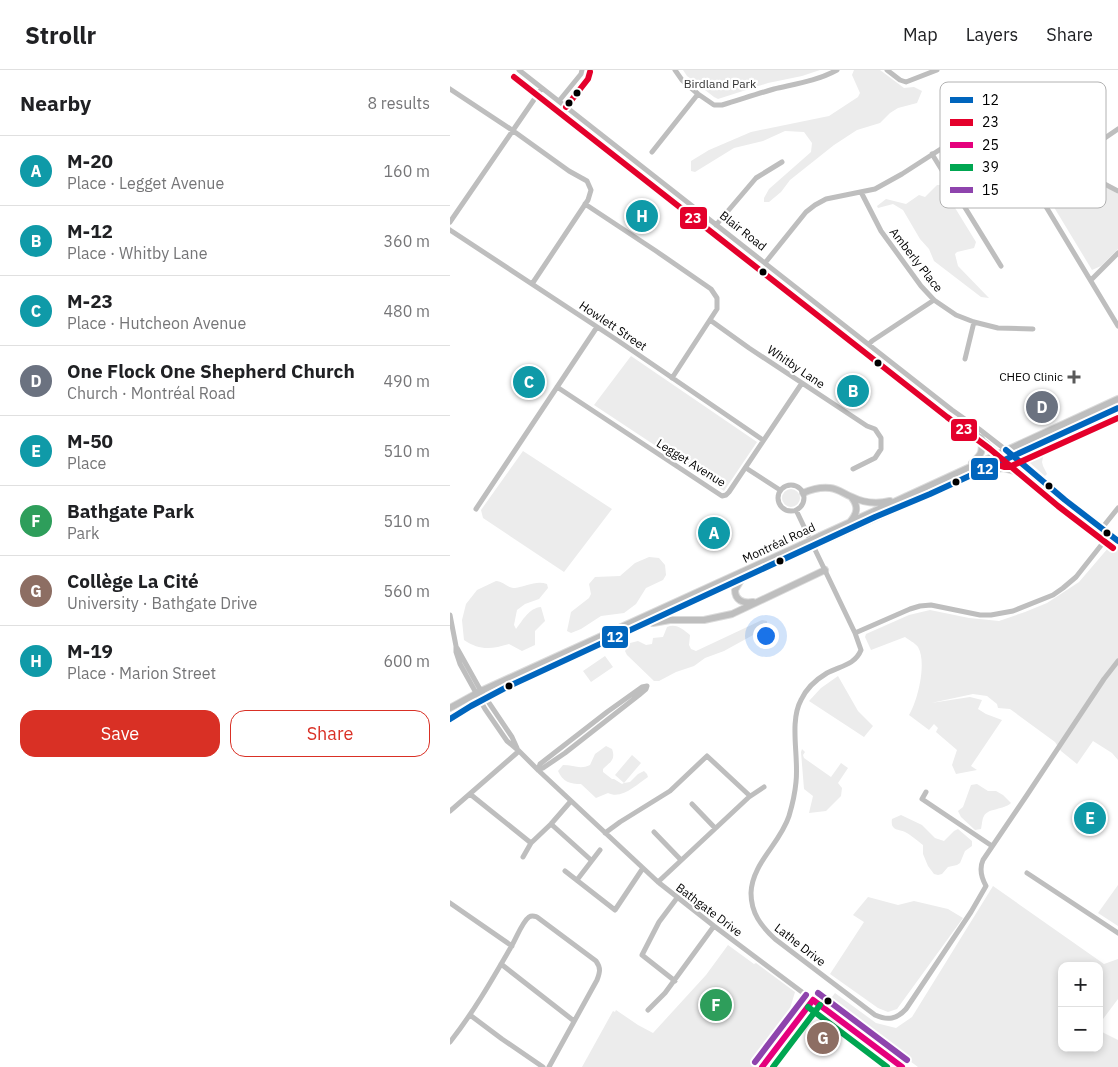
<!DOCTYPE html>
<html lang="en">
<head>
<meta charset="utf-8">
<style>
  :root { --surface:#fff; --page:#f2f2f2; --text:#202124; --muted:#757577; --line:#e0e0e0; --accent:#d93025 }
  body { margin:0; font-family:"IBM Plex Sans",sans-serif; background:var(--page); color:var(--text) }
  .controls { position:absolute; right:15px; bottom:15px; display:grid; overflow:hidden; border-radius:10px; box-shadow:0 2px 8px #0003 }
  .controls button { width:45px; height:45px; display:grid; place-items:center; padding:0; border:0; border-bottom:1px solid var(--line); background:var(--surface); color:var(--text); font:25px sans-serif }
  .you { position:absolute; left:315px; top:565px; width:18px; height:18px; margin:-12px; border:4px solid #fff; border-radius:50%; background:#1a73e8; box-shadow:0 0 0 8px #1a73e833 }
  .badge { display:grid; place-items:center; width:32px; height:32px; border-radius:50%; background:var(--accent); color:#fff; font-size:16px; font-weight:700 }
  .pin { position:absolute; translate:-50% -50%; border:2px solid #fff; box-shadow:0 1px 5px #0006 }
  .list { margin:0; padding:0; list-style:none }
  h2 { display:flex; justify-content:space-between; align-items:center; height:65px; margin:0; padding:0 20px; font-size:21px }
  h2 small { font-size:16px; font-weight:400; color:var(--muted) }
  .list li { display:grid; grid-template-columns:32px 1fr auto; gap:15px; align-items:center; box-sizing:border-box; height:70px; padding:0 20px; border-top:1px solid var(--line) }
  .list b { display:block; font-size:19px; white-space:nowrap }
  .list p { margin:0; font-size:16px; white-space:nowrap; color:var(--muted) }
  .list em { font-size:16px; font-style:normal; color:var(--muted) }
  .actions { display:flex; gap:10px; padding:15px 20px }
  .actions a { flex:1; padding:11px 0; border:1px solid var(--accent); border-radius:15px; text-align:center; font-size:18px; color:var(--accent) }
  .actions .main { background:var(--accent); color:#fff }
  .map { position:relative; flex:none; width:668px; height:997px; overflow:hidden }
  header { display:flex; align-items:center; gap:30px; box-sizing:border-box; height:70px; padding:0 25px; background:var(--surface); border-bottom:1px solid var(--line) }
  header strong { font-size:24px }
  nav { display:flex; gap:28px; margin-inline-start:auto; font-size:18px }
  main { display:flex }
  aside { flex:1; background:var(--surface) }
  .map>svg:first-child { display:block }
</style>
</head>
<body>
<header>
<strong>Strollr</strong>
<nav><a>Map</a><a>Layers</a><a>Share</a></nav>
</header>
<main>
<aside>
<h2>Nearby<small>8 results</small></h2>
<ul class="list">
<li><span class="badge" style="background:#0f9aa8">A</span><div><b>M-20</b><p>Place · Legget Avenue</p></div><em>160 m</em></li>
<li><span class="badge" style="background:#0f9aa8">B</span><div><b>M-12</b><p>Place · Whitby Lane</p></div><em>360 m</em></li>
<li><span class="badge" style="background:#0f9aa8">C</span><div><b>M-23</b><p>Place · Hutcheon Avenue</p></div><em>480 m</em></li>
<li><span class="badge" style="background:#6b7280">D</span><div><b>One Flock One Shepherd Church</b><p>Church · Montréal Road</p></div><em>490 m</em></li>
<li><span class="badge" style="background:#0f9aa8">E</span><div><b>M-50</b><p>Place</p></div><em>510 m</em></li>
<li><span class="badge" style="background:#2e9e5b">F</span><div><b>Bathgate Park</b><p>Park</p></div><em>510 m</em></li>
<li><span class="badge" style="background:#8d6e63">G</span><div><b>Collège La Cité</b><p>University · Bathgate Drive</p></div><em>560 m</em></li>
<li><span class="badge" style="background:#0f9aa8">H</span><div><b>M-19</b><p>Place · Marion Street</p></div><em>600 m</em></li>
</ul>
<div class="actions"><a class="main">Save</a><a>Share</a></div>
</aside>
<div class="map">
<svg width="668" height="997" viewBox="0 0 668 997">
  <rect width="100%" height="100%" fill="#fff"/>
  <!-- green -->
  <path fill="#ececec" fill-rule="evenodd" d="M233,0H370L352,6L318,13L268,29L264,27L237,6Z
    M404,0H430L454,18L464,17L472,21L467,33L448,38L440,43L430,53L407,60L384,75L340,110L331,122L319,132H314V128L319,119L361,82L362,73L354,62L335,61L313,71L284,78L245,102L241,101V91L259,80L301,62L379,46L408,27L410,23L402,5Z
    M581,85H589L600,88L607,91L632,110L653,115L668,124V179L651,196L642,200L573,86Z
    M487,115H491L526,172L524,178L507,182L505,184L508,196L539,228L531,227L484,191L479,179L470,169L453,140L443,134L428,138L427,136L436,129L456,134L469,125L475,127Z
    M181,286L307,372L274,421L144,335Z
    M607,371L609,373L610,378L608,376L592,383L593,387L592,392L593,396L597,404L595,406L580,393L578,387L581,383Z
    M73,381L162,439L114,502L33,448L31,440Z
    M332 428a9 9 0 1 1 18 0a9 9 0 1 1-18 0Z
    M659,477L668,479V690L662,683L643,671L627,694L611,681L605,672L560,639L548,638L547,634L537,626L523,624L481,633L520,627L532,630L528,639L536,644L552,650L521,696L527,700L506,704L502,695L507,680L486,662L488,658L484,654L479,660L459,645C468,630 477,592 468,577C465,573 459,570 455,567L421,580L415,567L416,564L459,545L480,540L519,548L549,551L575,542L597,533L629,512Z
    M199,487L209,488L215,495L216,505L213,510L196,518L186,534L174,543L151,546L131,559L121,563L117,561L121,542L139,528L141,524L139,514L145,507L170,506L185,493Z
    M46,511C53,511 57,518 65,518C75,517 86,510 97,514L98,518L89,529L75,534L67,540L64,555L66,559C73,550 79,538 91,537L95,551L85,561V575L72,581L59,574C42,579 30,581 14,570L12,550L16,534L27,520Z
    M312,550L317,551V556L314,559L274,581L255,588L244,596L226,602L209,611H204L177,585L175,581L180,573L188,571L196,575L202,574L203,568L213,567L217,557C226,553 233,559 240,565L239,575L241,579L246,581Z
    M155,586L163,597L141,612L133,601Z
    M388,606L408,641L423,656L414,667L359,631L371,618Z
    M156,676L162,679C166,690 160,692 153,699V702L162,709H164L172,714L174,713L165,705L182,685L191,693L174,713L180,712L188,704L194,701L197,704L198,707C187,714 172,730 158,723L146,728L131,714C120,714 113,712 108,701L113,695C124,695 130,700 140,695L145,684Z
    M352,679L355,682L353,685L354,688L381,707L391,693L398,698L388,713L392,718L391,726L376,741L359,743L363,726L354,719L351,682Z
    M527,714L538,721H546L553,725L561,733C554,740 538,738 534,746C532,749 532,755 531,759L525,760L511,747L508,741L513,737L521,715Z
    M451,745L472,755L485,768L494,771L504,761L508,759L522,771V776L515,781L510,793L507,795L498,797L492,804L488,805L484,804L478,796L473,784V775C468,771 461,765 455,762C448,759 440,761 442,749Z
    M668,815V856L648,843Z
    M543,816L654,894L668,889V929L653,949L652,962L668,970V997H468L379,931L385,923L426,953L446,958L462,947ZM612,896H649V978H612Z
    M418,827L448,835L464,831L498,839L513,848L447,939L438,942L428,938L380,904L414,852L403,845Z
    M278,875L304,894L306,893L345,922L339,942L356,934L306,997H132L163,941L165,942L166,940L188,955L203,963L256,905Z"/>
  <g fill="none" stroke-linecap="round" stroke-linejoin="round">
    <!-- major casing -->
    <g stroke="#dbdbdb" stroke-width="8">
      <path id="major" d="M560,384L615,430L668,471
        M554,388L580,409L601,422
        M522,393C532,384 533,382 531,368
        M538,400L553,398L568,402
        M353,423C362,419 370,417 380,418C389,419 394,424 402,427C414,433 427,434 440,431
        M400,452C407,444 409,437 402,428
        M370,466L668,329
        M372,472L668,338
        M291,510L285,520C285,530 293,534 303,532
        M203,553L220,550H254L282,544L375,500
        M0,638L31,621L351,475
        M0,649L21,636L59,616L353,480"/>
    </g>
    <!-- minor -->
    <path stroke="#bebebe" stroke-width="5" d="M69,0L502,340L529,359L556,380
      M225,0L232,10L248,24L264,35H272C289,30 306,24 324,19C345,14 367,11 387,0
      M437,0L450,10L456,12L487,0
      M0,19L62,60L119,101L137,111L141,120L138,130L82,214
      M109,31L131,4L132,0
      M564,79L592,130L668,256
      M202,82L248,24
      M482,84L551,196
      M617,87L624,96L632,102L668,121
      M411,122L431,161L471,216L484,230L506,245L524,252L548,258L583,259
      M135,134L206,181L261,219L267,228V239L222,308
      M0,152L92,18
      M266,155L306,108L332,92
      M0,160L167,270L313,370
      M315,193L356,142L365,135L376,129L425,119L452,104L497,75L508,72H521L564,79L593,78L617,87L625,85L649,72L668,59
      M641,210L668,183
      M260,250L299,278L417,356L425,359L431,368V379L425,388L403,399
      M419,274L422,271L484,230
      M515,289L524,252
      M107,317L272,426L276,425L279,422L352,313
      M511,350L548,383
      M296,398L330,420
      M328 428a13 13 0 1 1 26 0a13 13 0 1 1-26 0Z
      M26,439L147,257
      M346,440L405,563L411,580C405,595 390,596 377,603C367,609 356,619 351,630C339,652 349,687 346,712C345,723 342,736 339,746C330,774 302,793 301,823C301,843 311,856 325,869L425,945C438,951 447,949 456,939L521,842L536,816C531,807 529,799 533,790L577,725L654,609L668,591
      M652,458L668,438
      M0,545L6,576V582L10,594L35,639L57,671L69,681L88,700L208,812L264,856L452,997
      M405,563L460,539L470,536L481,535L530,545H541L563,541L603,525L613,518L626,507L660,464
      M7,578L31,621L62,667L67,678
      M88,700L90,694L99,687L157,642L192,617L197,616
      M88,700L93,698L115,683L189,625L196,619L197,616
      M476,722L472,729L542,776
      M20,724L81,773
      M242,734L265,758
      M0,741L69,681
      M101,754L141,790
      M204,762L231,790
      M155,763L170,752L220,721L257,686L300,726
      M73,787L81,773L101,754L121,731
      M115,801L165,840L193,798
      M577,803L668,863
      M127,810L150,780
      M208,812L299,727L314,717
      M0,833L62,876
      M51,894L124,951
      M225,911L192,885L209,852L227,828
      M198,940L215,923L264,856
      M20,945L52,969L93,997
      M0,972C23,943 42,910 61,877C66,869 72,852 79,847C82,845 84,846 87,847L146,891C151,898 150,902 147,910L99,997
      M312,997L363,930"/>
    <!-- major -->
    <use href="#major" stroke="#bebebe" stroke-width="6"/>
    <!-- major-bridge casing -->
    <g stroke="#dbdbdb" stroke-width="8" stroke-linecap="butt">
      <path id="major-bridge" d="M351,475L370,466
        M353,480L372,472"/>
    </g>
    <!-- major-bridge -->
    <use href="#major-bridge" stroke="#bebebe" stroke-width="6"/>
    <!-- bus-1 casing -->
    <g stroke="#fff" stroke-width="10">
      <path id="bus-1" d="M556,380L615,430L668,471
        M0,649L21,636L59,616L425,447L480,424L668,338"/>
    </g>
    <!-- bus-2 casing -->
    <g stroke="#fff" stroke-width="10">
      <path id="bus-2" d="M64,7L497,347L540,379L608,436L663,478
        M116,37L138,9L140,2
        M548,395L554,397H559L668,348"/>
    </g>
    <!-- bus-3 casing -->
    <g stroke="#fff" stroke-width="10">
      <path id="bus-3" d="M363,930L452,997
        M312,997L363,930"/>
    </g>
    <!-- bus-4 casing -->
    <g stroke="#fff" stroke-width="10">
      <path id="bus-4" d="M358,937L437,997
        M323,997L370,935"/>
    </g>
    <!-- bus-5 casing -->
    <g stroke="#fff" stroke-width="10">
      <path id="bus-5" d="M368,923L457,990
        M305,992L356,925"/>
    </g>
    <!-- bus-1 -->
    <use href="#bus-1" stroke="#0065bd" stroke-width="6"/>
    <!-- bus-2 -->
    <use href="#bus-2" stroke="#e4002b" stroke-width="6"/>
    <!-- bus-3 -->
    <use href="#bus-3" stroke="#e5007d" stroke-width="6"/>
    <!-- bus-4 -->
    <use href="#bus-4" stroke="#00a651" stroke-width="6"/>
    <!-- bus-5 -->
    <use href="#bus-5" stroke="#8e44ad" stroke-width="6"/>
  </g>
  <!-- markers -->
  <g fill="#000" stroke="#fff" stroke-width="2">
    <circle cx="127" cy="23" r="4.5"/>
    <circle cx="119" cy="33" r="4.5"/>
    <circle cx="313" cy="202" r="4.5"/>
    <circle cx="428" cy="293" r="4.5"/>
    <circle cx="506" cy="412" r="4.5"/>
    <circle cx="599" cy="416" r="4.5"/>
    <circle cx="657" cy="463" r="4.5"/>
    <circle cx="330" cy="491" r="4.5"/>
    <circle cx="59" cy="616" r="4.5"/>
    <circle cx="378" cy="931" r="4.5"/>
  </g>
  <path fill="#595959" stroke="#fff" stroke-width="2" d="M621.5 299.5h5v5h5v5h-5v5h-5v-5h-5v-5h5z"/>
  <g text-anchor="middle" stroke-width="4.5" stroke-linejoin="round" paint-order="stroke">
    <!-- park labels -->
    <g font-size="12" fill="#333" stroke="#fff">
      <text x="270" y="18">Birdland Park</text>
    </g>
    <!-- street labels -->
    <g font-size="12" fill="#000" stroke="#fff">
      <text transform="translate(293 161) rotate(38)" y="4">Blair Road</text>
      <text transform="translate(466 190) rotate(52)" y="4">Amberly Place</text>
      <text transform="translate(163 256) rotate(34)" y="4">Howlett Street</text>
      <text transform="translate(346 297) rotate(34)" y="4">Whitby Lane</text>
      <text transform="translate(241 393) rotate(32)" y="4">Legget Avenue</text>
      <text transform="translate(329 473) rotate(-25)" y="4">Montréal Road</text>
      <text transform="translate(259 840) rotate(37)" y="4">Bathgate Drive</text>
      <text transform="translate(350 875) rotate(38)" y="4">Lathe Drive</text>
    </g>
    <!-- poi labels -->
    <g font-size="12" fill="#000" stroke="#fff" text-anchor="end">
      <text x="613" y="311">CHEO Clinic</text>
    </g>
  </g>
  <!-- legend -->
  <rect x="490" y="12" width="166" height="126" rx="8" fill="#fff" stroke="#b2b2b2" stroke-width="1"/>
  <rect x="500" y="27" width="23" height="6" fill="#0065bd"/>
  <rect x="500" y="49" width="23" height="7" fill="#e4002b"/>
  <rect x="500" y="72" width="23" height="6" fill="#e5007d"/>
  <rect x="500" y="94" width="23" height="7" fill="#00a651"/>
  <rect x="500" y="117" width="23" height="6" fill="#8e44ad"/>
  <g font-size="14" fill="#000">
    <text x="532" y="35">12</text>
    <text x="532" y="57">23</text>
    <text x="532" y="80">25</text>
    <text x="532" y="102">39</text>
    <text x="532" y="125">15</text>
  </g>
  <g stroke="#fff" stroke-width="2">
    <rect x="229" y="136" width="29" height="24" rx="5" fill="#e4002b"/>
    <rect x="500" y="348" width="28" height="24" rx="5" fill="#e4002b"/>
    <rect x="520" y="387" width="29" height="24" rx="5" fill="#0065bd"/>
    <rect x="151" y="555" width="28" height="24" rx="5" fill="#0065bd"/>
  </g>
  <g font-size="14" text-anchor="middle" font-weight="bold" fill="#fff">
    <text x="243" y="153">23</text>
    <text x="514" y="364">23</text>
    <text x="535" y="404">12</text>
    <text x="165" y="572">12</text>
  </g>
</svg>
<div class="controls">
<button>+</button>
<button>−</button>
</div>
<div class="you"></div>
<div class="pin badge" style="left:264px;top:463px;background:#0f9aa8">A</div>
<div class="pin badge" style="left:403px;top:321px;background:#0f9aa8">B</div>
<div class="pin badge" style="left:79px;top:312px;background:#0f9aa8">C</div>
<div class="pin badge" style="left:592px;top:337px;background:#6b7280">D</div>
<div class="pin badge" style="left:640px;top:748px;background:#0f9aa8">E</div>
<div class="pin badge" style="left:266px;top:935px;background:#2e9e5b">F</div>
<div class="pin badge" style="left:373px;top:968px;background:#8d6e63">G</div>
<div class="pin badge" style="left:192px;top:146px;background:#0f9aa8">H</div>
</div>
</main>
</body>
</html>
